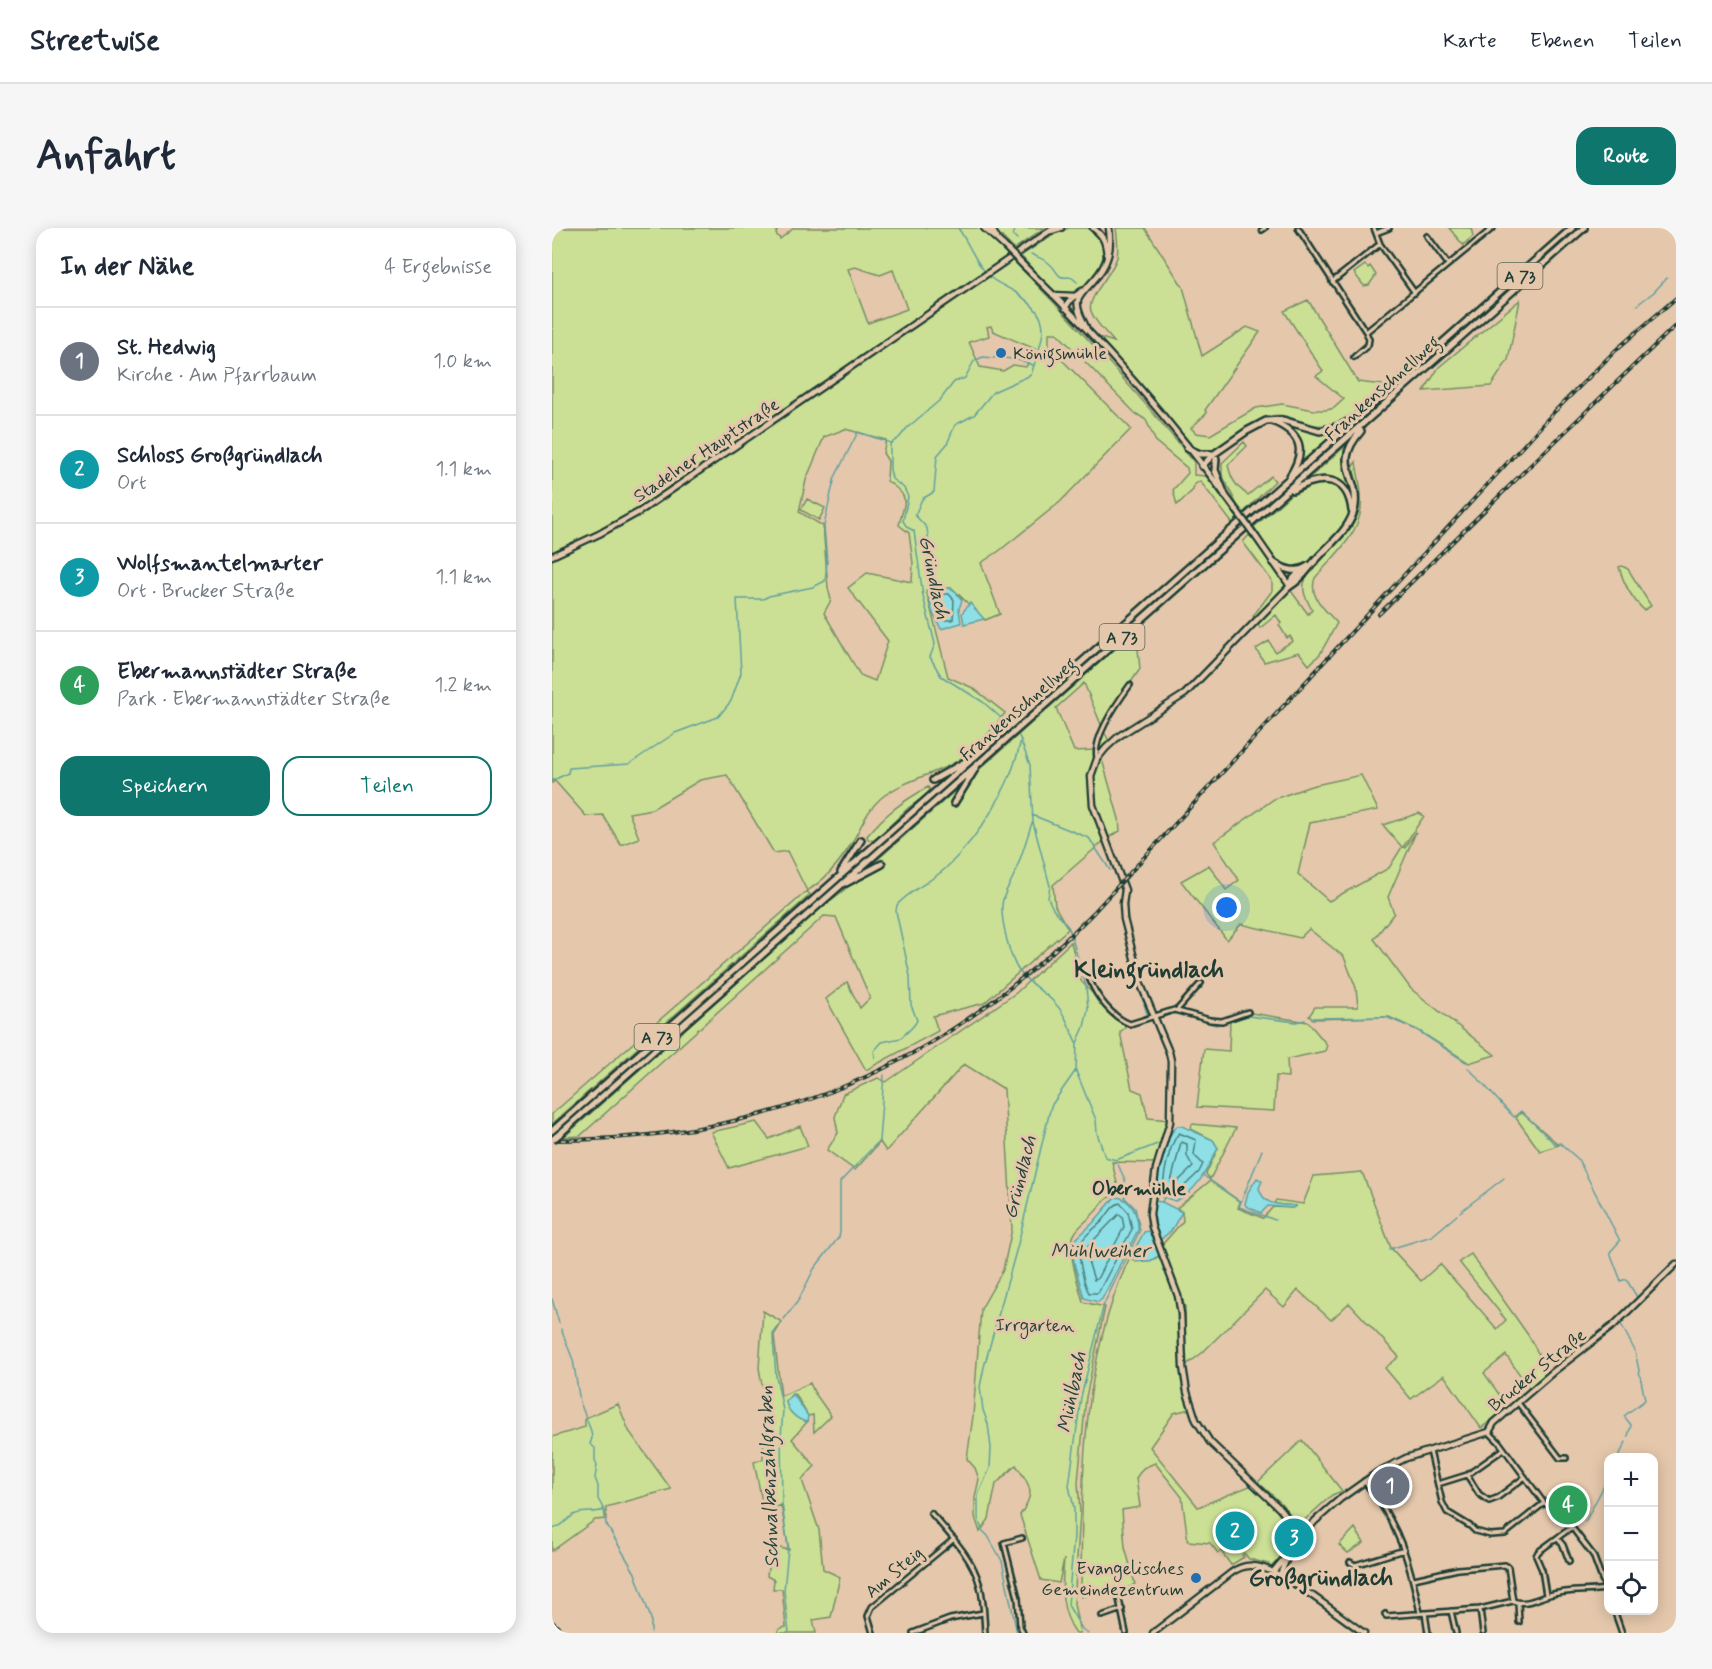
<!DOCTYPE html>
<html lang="de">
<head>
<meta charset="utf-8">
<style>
  :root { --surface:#fff; --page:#f6f6f7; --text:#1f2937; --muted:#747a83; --line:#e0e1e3; --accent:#0f766e }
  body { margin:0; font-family:Mynerve,sans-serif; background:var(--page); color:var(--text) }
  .controls { position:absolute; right:18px; bottom:18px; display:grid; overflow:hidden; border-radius:12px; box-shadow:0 3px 15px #0003 }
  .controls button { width:54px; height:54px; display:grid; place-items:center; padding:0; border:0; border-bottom:2px solid var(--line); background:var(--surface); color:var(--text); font:30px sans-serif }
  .you { position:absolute; left:675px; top:680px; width:21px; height:21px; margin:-15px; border:4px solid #fff; border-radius:50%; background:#1a73e8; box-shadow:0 0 0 9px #1a73e833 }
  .badge { display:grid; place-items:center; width:39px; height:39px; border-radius:50%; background:var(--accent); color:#fff; font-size:20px; font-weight:700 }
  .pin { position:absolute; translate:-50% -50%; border:3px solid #fff; box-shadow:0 2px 6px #0006 }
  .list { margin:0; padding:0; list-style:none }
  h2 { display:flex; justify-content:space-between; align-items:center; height:78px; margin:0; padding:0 24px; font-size:26px }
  h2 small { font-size:20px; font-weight:400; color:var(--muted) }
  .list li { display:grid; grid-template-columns:39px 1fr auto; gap:18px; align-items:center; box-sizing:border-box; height:108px; padding:0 24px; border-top:2px solid var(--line) }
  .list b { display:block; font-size:22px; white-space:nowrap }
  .list p { margin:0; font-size:20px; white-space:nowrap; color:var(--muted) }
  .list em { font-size:20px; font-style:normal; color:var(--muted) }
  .actions { display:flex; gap:12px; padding:18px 24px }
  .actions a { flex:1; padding:14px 0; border:2px solid var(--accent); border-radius:18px; text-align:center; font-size:21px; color:var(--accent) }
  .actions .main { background:var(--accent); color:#fff }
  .icon { flex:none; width:33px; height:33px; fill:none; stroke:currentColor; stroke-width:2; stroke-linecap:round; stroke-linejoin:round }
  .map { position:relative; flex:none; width:1124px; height:1405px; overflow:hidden; border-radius:18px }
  header { display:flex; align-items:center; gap:36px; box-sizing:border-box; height:84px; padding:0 30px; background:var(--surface); border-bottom:2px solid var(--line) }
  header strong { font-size:28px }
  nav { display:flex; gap:33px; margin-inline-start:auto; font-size:21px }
  .intro { display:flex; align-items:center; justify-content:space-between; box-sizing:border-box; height:144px; padding:0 36px }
  h1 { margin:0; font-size:42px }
  .button { padding:15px 27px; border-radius:18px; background:var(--accent); color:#fff; font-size:21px; font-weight:700 }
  main { display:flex; gap:36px; padding:0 36px }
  aside { flex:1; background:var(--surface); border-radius:18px; box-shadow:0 3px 15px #0003 }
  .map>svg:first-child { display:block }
</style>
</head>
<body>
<header>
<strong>Streetwise</strong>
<nav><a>Karte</a><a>Ebenen</a><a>Teilen</a></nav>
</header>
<div class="intro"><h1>Anfahrt</h1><a class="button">Route</a></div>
<main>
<aside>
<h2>In der Nähe<small>4 Ergebnisse</small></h2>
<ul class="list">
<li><span class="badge" style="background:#6b7280">1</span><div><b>St. Hedwig</b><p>Kirche · Am Pfarrbaum</p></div><em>1.0 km</em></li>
<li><span class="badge" style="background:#0f9aa8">2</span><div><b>Schloss Großgründlach</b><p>Ort</p></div><em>1.1 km</em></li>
<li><span class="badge" style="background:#0f9aa8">3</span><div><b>Wolfsmantelmarter</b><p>Ort · Brucker Straße</p></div><em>1.1 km</em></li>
<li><span class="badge" style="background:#2e9e5b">4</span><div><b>Ebermannstädter Straße</b><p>Park · Ebermannstädter Straße</p></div><em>1.2 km</em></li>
</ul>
<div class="actions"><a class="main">Speichern</a><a>Teilen</a></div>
</aside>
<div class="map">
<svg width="1124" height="1405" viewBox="0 0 1124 1405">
  <rect width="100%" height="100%" fill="#e5c8ac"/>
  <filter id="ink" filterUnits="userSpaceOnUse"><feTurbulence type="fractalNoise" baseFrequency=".0167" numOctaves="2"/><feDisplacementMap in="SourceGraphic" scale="12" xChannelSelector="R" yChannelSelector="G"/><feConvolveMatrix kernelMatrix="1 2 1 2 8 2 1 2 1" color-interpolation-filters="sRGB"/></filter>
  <g filter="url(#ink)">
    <!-- green -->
    <path fill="#cbe095" stroke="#758e64" stroke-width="1.5" fill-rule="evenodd" d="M0,0H226L224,6L228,11L242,0H429C503,73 575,152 642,234V247L654,248L686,291L681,296L648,253L642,257L641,262L625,277L621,262L636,245L635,240L604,214L594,192L583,185L505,105H497V119L579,201L508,274L447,323L429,335L448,386L433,392L400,360L374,362L396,449L421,460L453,485C436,507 420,526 396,538C374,548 348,555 329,570C314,583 309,600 299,616C288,634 273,652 255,663L258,667L0,896V886L255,663L235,623L222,625L175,547L148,552L100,581L77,585L87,610L69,617L51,587L34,588L3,553L0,555ZM303,39L328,47L341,42L355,81L316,95L296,41ZM439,98L441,103L483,121L474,139L461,137L451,143L428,139L417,114L437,108L435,99ZM293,201L334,212L331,225L336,233L335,253C359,269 353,272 347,297L357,305L361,335L360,354L315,345L296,360L336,413L323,453L308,447L272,385L279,372L276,360L271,298L247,284L254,252L272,209Z
      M441,0H492L462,21Z
      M517,0C523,0 530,0 536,0C540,1 543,4 547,8C565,30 528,71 509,66C495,62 479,38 469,28L502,6Z
      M564,0H593L631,59L650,128L695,99L708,104L653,182L655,185L639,200L644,205L658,207L704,180L730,176L762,182H775L782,180L792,171L764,148L771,143L732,83L756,72L806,154L831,157C810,180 785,206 752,195C742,191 730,185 720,188C695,196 680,216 656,226L641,219L546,109L562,114C555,105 543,95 539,83C534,70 562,44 565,29C567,19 565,9 564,0Z
      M897,0H919L921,8L911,17Z
      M813,37L816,40L818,38L824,47L817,57L812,58L802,45Z
      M968,72L956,132L939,158L872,163L887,139Z
      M729,193L756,202L791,199L748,237C750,219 749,203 728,194Z
      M692,214L695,218L676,237C679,251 684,259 696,267L719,248L723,253L691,285L687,281L670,246V235Z
      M798,214C790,236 803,252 802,273C801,291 756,345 738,340C720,336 712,312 702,299Z
      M804,234C806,249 811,265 809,280C807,307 780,330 763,350C756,369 773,381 785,395L768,426L757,437L747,424L712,434L704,421L717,413L723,424L741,413L738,408L735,410L727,397L729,395L724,387L708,400L701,388L720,363V353L691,314L697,307L701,311L756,386L760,382C756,374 750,365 752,356C756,334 799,312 806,285C810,271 804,253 801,238Z
      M255,271L273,280L267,292L249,282Z
      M1070,338L1076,341L1099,378L1092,382C1079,370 1072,357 1067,339Z
      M579,407L585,411L588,441L560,482L552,504L556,511L549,528L567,591L568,603L555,610L501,657L503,678L516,701L432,775L381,788L386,803L314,842L274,771L295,754L308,780L318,770L284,689L272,688L28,908L12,909L268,681L306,651L316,640ZM532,455L552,504L542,522L522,523L504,480Z
      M809,547L826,582L758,595L746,646L777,673L837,640L850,619L831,597L867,585L872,588L851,619L853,620L864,604L836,669L842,685L822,711L859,761L943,827L917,835L867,803L837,789L761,791L757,788L763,779H806L804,760L792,729L757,701L748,710L689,696L675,712L629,653L657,637L674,662L687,652L662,614L722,571L759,558Z
      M376,559L379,564L356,580L322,613L316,611L315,608C335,584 350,574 376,559Z
      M519,714L529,753L560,786L575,798L568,804L580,861L590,865L596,890L618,892L603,935L560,934L567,964C551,970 550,978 539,988C534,994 527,998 523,1005C513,1020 527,1057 531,1074L553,1079L534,1169L526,1254L528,1285L522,1376L528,1405H524C507,1382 510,1357 512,1331L507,1355L489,1352L468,1287C484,1264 479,1259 464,1237L444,1256L437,1291L428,1304L423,1289V1269L427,1251L423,1240L415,1231L421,1188L429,1081L451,1042L460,1001L452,861L412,836L334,923L328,914L303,942L275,922L286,905L283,889L291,866L326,850L334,854L464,765Z
      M699,785L756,794L775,817L773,823L735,831L736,849L724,848L722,883L645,879L652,821L677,823L678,792Z
      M969,884L1007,917L988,923L964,890Z
      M204,894L217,911L248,898L256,918L177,940L159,904Z
      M640,896L684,900L658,951L654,946L666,920L661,912L639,901Z
      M810,944L839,1020L869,1053L888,1036L945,1101L954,1092L907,1034L919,1026L976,1107L997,1145L978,1161L954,1127L932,1145L956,1179L929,1200L892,1147L859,1171L833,1140L847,1129L797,1075L779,1092L746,1062L732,1079L713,1062L650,1125L634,1137L633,1079L619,1040L609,1018L631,993L630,984L625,980L658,953L688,974L686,980L711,990L721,979L740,980L743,978L722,976L724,972L751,976L762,948Z
      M610,1027L626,1075L628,1140L638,1181L622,1185L598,1219L646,1279L700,1257C713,1269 749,1297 737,1318C733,1325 725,1333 719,1339H717V1336L697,1331L692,1325L690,1327L692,1329L679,1337L669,1323L666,1325L658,1315L636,1313L630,1269L603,1235L591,1240L584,1250L588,1279L570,1282L573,1319L583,1356L567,1365L562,1360L529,1369C530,1255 528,1135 578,1029L584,1034L600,1032ZM692,1292L702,1305L688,1315L678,1301Z
      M211,1083L230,1094L222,1107L229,1168L258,1155L262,1164L279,1188L262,1204L261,1187L256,1188L244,1167L240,1166L234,1173C235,1183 245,1192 255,1194L240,1211L263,1238L250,1252L267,1302L271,1341L288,1349L279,1389L261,1392L264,1405H226L227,1401L234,1399L230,1361H221L222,1352L215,1348L219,1318L237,1322L229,1277L212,1283L202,1234L211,1231L213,1173L207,1140Z
      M66,1176L77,1203L119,1261L54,1279V1291L43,1292L0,1323V1209L33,1199V1190Z
      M750,1212L790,1263L780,1267L747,1297L729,1275L706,1254Z
      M1008,1264L1026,1275L1025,1284L1018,1290L1011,1280L997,1272Z
      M803,1300L812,1315L796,1325L787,1317Z"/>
    <!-- water -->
    <path fill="#8ee0e6" stroke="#629f9f" stroke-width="1.5" d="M398,360L403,363L410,372L407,381L409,395L389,401L380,383L376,363L381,361Z
      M418,375L432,391L412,396L410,385Z
      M625,898H630L661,912L666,920C656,939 645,965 623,973L605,967C605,945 609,915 625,898Z
      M705,950L710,953L707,960C712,979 727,976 745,978L740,980L716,978L709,985L694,978L693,976L696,964Z
      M563,969C579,969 587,988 586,1002L550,1071L546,1074L532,1070L522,1035L521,1021L524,1011L541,995Z
      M602,973L610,974L630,984L619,1003L609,1011L607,1010L600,991Z
      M597,1003L608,1027L598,1033L585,1032C578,1023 588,1013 592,1004Z
      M241,1166L256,1188L255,1194C245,1192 235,1183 234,1173Z"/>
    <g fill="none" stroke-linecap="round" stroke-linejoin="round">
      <!-- shore -->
      <path stroke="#4b7e7b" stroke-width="1.5" d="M386,366H397L402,372L401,392H391L383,370Z
        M627,905L644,912L642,927L651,936L647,944L623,967L612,963C610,949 618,915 627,905Z
        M629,914L635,916V928L641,939L621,958L619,954Z
        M568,975L576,984L580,1001L546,1065H537C532,1056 524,1025 529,1015C533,1005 545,1000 552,991C557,985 560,977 568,975Z
        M567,986L570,988L572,999L545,1051L542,1052L536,1033V1018Z"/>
      <!-- stream -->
      <path stroke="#629f9f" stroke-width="1.5" d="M464,0L461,7L465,11
        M479,26C485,29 494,32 498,36C508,45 503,51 519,49L525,54
        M1085,77L1102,64L1115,50
        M443,130L431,129L422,133L413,150L402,154L388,172L355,200L347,210L338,216V241L340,251L352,260L356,269L351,293L355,299L362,303L371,368L383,416L378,429L389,448L431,474L455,495
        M453,130L466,132L481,137
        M381,361V346L375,300L363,287L370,271L382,264L385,228L395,216L403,197L422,187L441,164L479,147C491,106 504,91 463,64C455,59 445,55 439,50C424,37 417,15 406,0
        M0,553L16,545L17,540L77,536L123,505L166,489L179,473L189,445L185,371H211L217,368L261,359L273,353L275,334L272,298L279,265L283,249L306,204L339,215
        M480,587L537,610L558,642
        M480,595C474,612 469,631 462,647C458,657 451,665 450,677C449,693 458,731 467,743C477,756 491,763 502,774C513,785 518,801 524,814
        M569,662V693L585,752
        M588,759L591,773
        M592,776L595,786
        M608,789L625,785L664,797L696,788L744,794L753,792
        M759,790L834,789L865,802L914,834
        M323,830L322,823L330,814L349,810C354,804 363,799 365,792L359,777L358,748L344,683L345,677C358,662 379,654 394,640C428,607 459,560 469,512
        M916,840C933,856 945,873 962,889L969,883L1004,917L1008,915L1026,931L1068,1013L1058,1024L1069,1053L1074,1051L1085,1069
        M524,843L544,892L545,905L553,929L564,932L573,952V970L583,980L588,1002L552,1076L529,1169L517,1258L522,1280V1307L516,1377L530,1401L536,1405
        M564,932L608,915
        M652,948L689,974L687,979L723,992
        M610,974L612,969
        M689,974L710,922
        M908,984L952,950
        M838,1021L880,1008L905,987
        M0,1071L7,1095
        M232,1091L246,1073L262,1041L287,1009L288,1004V954L327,913L332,847
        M1068,1094L1083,1123L1093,1172L1072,1188L1079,1197L1076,1208
        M228,1095L221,1105V1110L224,1148L231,1182L229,1209L230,1275L236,1320L232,1363L237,1405
        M9,1101L21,1132L28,1174L39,1203L40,1210L38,1216L43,1220V1232L45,1237L43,1250L46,1258V1271L52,1282L54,1296L83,1345L99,1391V1404
        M1066,1230L1074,1214
        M1033,1294L1056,1250
        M0,1301C12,1299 14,1290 24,1286C35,1282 41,1286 52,1282
        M465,1405L450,1333L436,1308L430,1302L426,1290V1267L438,1240L439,1220L436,1196L431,1182L428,1159L432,1139L466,1016L499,878L524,842L525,815L532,799L536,781L534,758L517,700L501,681L496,670L498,658L481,594L478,537L467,508"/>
      <!-- street casing -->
      <g stroke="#1f3d34" stroke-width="8">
        <path id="street" d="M746,0L814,104L817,111L816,117L802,129
          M822,0L828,16L863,65
          M710,2L713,0
          M824,5L837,0
          M875,8L896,36
          M780,54L828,16
          M814,104L941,0
          M545,530C540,510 567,472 578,457
          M538,752C545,770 560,789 578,796L622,782L658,792L670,793L696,784
          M625,782L649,755
          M966,1175L1008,1230H1014
          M937,1204L947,1214L992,1275L1008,1284L1041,1327L1056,1367
          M878,1223L890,1274L895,1284L918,1298L923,1303L938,1307L953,1306L992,1275
          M915,1247L927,1266L937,1273L945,1270L973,1249
          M812,1253C846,1294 858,1334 868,1385
          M886,1256L915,1247L952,1221
          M379,1285C398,1307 421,1330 428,1358C432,1373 432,1390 433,1405
          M470,1310L452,1315L466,1370L468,1398L471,1405
          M1005,1310L1011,1317L1017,1333
          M798,1334L803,1337L852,1322
          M862,1351L906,1341L953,1337L956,1339L961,1373
          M566,1366L574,1405
          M994,1367L990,1342L984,1328L986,1324L1020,1299
          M966,1375L967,1394
          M928,1381L931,1405
          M1062,1382L1070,1405
          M899,1383L904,1405
          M873,1385L876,1405
          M833,1386L834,1388L928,1381L961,1373C973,1378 986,1370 997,1367C1016,1361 1035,1364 1054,1361
          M550,1388L570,1381
          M321,1405L316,1388L320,1379L402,1311
          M361,1405L398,1391L431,1385"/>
      </g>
      <!-- secondary casing -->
      <g stroke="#1f3d34" stroke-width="9">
        <path id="secondary" d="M432,0L452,18
          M439,0L445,10
          M541,0C552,8 554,15 555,28
          M499,3L509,0
          M471,37C548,111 622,196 685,283
          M501,67L522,68
          M513,80L519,71L530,63
          M534,99C530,91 524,81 526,72C529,65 536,59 541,53C556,37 560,21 557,0
          M704,309L738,358L633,466L567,508L554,520L545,531L539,548L541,577L573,662L571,676L572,691L589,757L617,824L619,833L618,894L604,941L598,986L600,999L626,1068L629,1086L631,1139L635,1164L644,1192L658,1214L727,1280L750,1307
          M0,328L47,306L87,284L502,0
          M722,1343L763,1293L788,1271L826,1244L854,1230L937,1204L942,1195L1001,1144L1062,1097L1124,1036
          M728,1347L735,1330
          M0,1397L8,1405
          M601,1405L679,1345C686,1340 692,1337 701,1338C728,1339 787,1388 812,1405"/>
      </g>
      <!-- highway casing -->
      <g stroke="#1f3d34" stroke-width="10">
        <path id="highway" d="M720,193C749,205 755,222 738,248
          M635,220L648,226H660
          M664,231L663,242L673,267
          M650,238L662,226L695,203L714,193L730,192L768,203L788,198L803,191
          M741,262C768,247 796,246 800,283
          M721,334C733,342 744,346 756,338
          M737,356L749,342
          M738,358C749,352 754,343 762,334C776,317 799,302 803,278C807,247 779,237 809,203
          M381,552L413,534
          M402,575L423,541
          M289,644L309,612
          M294,655L330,636
          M0,903L1020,0
          M11,903L1032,0"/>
      </g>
      <!-- street -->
      <use href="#street" stroke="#e5c8ac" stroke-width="3"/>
      <!-- secondary -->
      <use href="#secondary" stroke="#e5c8ac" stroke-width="4.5"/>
      <!-- highway -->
      <use href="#highway" stroke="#e5c8ac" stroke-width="5"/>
      <!-- rail casing -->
      <g stroke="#1f3d34" stroke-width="4">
        <path id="rail" d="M827,386L987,229L1124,97
          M0,912C219,912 388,841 541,685L1003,183L1065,121L1124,70"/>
      </g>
      <!-- rail -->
      <use href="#rail" stroke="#e5c8ac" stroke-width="1.5" stroke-dasharray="4.5" stroke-linecap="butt"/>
      <!-- secondary-bridge casing -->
      <g stroke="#1f3d34" stroke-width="9" stroke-linecap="butt">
        <path id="secondary-bridge" d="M452,18L471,37
          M685,283L704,309"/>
      </g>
      <!-- highway-bridge casing -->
      <g stroke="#1f3d34" stroke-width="10" stroke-linecap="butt">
        <path id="highway-bridge" d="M0,912L11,903"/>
      </g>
      <!-- secondary-bridge -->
      <use href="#secondary-bridge" stroke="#e5c8ac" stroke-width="4.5"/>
      <!-- highway-bridge -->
      <use href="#highway-bridge" stroke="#e5c8ac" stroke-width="5"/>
    </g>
  </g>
  <!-- markers -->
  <g fill="#1f6fb2" stroke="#e5c8ac" stroke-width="2">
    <circle cx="449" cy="125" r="6"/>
    <circle cx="644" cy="1350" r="6"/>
  </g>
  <g text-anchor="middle" stroke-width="6" stroke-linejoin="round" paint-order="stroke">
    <!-- shield labels -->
    <g fill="#e5c8ac" stroke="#5a6758" stroke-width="1.5">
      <rect x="945.5" y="35" width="45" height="26" rx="4.5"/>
      <rect x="547.5" y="396" width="45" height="26" rx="4.5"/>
      <rect x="82.5" y="796" width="45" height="26" rx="4.5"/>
    </g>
    <g font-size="16" font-weight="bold" fill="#1f3d34">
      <text x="968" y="54">A 73</text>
      <text x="570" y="415">A 73</text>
      <text x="105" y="815">A 73</text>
    </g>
    <!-- poi labels -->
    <g font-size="18" fill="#1f3d34" stroke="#e5c8ac" text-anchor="start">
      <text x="461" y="131">Königsmühle</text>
      <text x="632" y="1346" text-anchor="end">Evangelisches<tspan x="632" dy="21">Gemeindezentrum</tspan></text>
    </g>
    <!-- street labels -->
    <g font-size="18" fill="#1f3d34" stroke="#e5c8ac">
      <text transform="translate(830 160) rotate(-42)" y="6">Frankenschnellweg</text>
      <text transform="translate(154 222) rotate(-34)" y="6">Stadelner Hauptstraße</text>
      <text transform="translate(466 481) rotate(-41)" y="6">Frankenschnellweg</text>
      <text transform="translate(985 1142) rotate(-39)" y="6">Brucker Straße</text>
      <text transform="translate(342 1344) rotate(-40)" y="6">Am Steig</text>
    </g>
    <!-- park labels -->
    <g font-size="18" fill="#284539" stroke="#e5c8ac">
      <text x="483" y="1103">Irrgarten</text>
    </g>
    <!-- water labels -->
    <g font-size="20" font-style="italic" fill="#25453d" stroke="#e5c8ac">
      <text transform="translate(383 349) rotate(78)" y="7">Gründlach</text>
      <text transform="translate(467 949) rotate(-76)" y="7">Gründlach</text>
      <text x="548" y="1029">Mühlweiher</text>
      <text transform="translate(519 1164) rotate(-79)" y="7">Mühlbach</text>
      <text transform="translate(216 1249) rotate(-92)" y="7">Schwalbenzahlgraben</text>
    </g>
    <!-- neighbourhood labels -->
    <g font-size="20" font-weight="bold" fill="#1f3d34" stroke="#e5c8ac">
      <text x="587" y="967">Obermühle</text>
    </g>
    <!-- district labels -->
    <g font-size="24" font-weight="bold" fill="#1f3d34" stroke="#e5c8ac">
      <text x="597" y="749">Kleingründlach</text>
      <text x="769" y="1357">Großgründlach</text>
    </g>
  </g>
</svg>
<div class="controls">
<button>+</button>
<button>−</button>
<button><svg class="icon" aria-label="locate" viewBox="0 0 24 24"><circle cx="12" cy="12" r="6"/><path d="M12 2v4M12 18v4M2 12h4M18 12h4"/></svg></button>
</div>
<div class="you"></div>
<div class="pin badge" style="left:838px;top:1258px;background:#6b7280">1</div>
<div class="pin badge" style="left:683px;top:1303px;background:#0f9aa8">2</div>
<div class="pin badge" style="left:742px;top:1310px;background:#0f9aa8">3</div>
<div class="pin badge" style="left:1016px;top:1277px;background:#2e9e5b">4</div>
</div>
</main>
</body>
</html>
